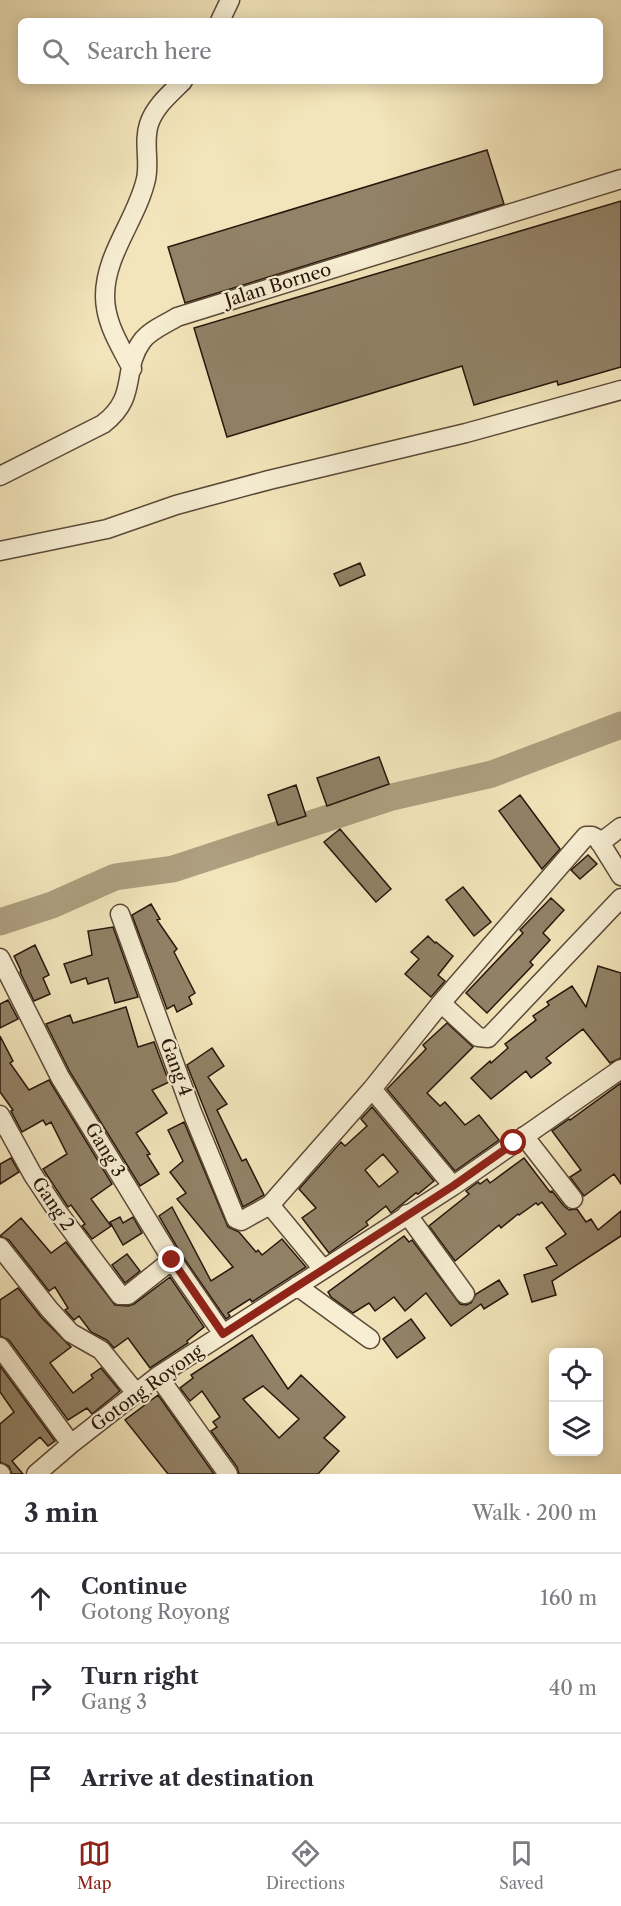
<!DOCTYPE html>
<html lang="en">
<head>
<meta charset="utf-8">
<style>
  :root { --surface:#fff; --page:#f7f7f7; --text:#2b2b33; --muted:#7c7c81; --line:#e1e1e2; --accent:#8f2418 }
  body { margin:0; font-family:"Libre Caslon Text",serif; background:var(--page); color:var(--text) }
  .controls { position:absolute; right:18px; bottom:18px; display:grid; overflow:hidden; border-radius:9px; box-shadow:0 3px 15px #0003 }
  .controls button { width:54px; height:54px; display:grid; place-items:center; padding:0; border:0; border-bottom:2px solid var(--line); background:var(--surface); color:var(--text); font:30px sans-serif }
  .stop { position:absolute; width:18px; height:18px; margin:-14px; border:4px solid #8f2418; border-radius:50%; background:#fff }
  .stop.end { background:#8f2418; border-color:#fff; box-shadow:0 2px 6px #0008 }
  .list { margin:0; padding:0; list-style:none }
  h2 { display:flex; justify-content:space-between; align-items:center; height:78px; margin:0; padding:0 24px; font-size:26px }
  h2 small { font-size:20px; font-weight:400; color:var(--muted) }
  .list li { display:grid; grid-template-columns:39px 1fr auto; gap:18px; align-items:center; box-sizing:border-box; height:90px; padding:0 24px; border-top:2px solid var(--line) }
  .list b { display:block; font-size:22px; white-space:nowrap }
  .list p { margin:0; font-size:20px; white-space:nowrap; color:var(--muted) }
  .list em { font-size:20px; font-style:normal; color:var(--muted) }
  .icon { flex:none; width:33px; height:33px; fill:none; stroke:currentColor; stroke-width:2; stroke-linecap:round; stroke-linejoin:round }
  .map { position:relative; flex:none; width:621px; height:1474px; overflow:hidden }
  .search { position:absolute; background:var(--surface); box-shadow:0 3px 15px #0003; left:18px; right:18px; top:18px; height:66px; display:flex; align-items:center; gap:15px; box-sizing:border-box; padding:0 21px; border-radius:9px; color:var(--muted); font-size:22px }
  .sheet { height:348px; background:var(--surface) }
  nav { display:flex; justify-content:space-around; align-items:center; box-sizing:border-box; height:84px; border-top:2px solid var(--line); background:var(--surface); font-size:16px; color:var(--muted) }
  nav a { display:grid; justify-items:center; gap:3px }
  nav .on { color:var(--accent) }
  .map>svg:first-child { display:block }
</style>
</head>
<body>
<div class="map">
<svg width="621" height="1474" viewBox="0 0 621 1474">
  <rect width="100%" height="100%" fill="#f3e5bb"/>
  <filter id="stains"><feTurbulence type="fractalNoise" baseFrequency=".00333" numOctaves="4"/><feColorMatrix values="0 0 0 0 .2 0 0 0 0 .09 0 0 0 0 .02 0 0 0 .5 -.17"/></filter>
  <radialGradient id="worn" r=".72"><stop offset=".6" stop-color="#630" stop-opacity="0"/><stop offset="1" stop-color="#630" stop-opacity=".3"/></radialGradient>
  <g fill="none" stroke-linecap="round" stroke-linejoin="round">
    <!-- river -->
    <path stroke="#ae9f80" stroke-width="27" d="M0,922L52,905L115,877L173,869L392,797L492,774L621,725"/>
  </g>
  <!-- building -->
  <path fill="#928267" stroke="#28160c" stroke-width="1.5" fill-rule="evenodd" d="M487,150L504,204L185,303L168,247Z
    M621,201V367L558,385L557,381L474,405L462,366L227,437L194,328Z
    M360,563L365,575L340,586L334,574Z
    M379,757L389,784L327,806L317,778Z
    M296,785L306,816L278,825L268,795Z
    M520,795L560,849L542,869L499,811Z
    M340,829L391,889L376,902L324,842Z
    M588,855L597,864L580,879L571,870Z
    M463,887L491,922L474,936L446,900Z
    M551,898L564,910L543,933L550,940L530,962L533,965L487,1013L466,993L523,933L520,930Z
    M151,904L160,919L157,920L177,949L174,952L195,993L189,997L192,1004L177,1012L174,1005L167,1009L132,915Z
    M113,927L138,997L115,1003L108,978L88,984L86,978L71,983L64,964L92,955L88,931Z
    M428,936L435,943L436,942L453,956L438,975L445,981L431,997L405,974L419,959L411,952Z
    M35,945L49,975L43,978L50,994L34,1001L20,972L21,971L14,956Z
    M598,966L621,973V1058L610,1063L583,1029L546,1058L551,1063L531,1078L526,1071L491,1099L471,1078L490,1061L491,1063L508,1048L505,1044L536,1020L533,1016L549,1005L547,1002L572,986L586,1007Z
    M8,1000L18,1019L0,1028V1004Z
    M126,1007L138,1047L154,1042L169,1082L152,1090L167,1113L136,1133L150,1154L147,1155L159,1174L140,1186L70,1072L46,1024L70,1015L73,1023Z
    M447,1023L473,1047L427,1093L440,1106L445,1102L465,1125L479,1115L499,1140L455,1171L387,1089L426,1049L423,1045Z
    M0,1036L13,1061L10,1063L29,1090L49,1080L112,1184L91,1199L111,1226L92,1239L82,1226L85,1224L71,1205L68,1207L43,1169L67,1154L51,1122L46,1125L43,1120L22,1132L11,1111L13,1110L0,1092Z
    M212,1048L224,1066L208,1077L227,1104L217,1110L242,1161L246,1159L264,1195L243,1207L187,1065Z
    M621,1083V1184L614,1174L584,1196L570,1177L581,1170L552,1131L569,1119L570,1120Z
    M372,1107L434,1181L418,1194L416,1193L391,1213L386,1206L366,1222L368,1225L329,1253L302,1218L316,1208L299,1189L341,1142L345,1146L367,1126L361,1119ZM383,1154L398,1172L379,1187L365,1170Z
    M184,1122L228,1227L239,1232L256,1252L258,1250L262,1255L282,1239L306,1267L252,1302L250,1299L228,1313L230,1316L226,1319L181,1254L159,1216L172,1207L211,1281L233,1267L177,1199L186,1193L170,1172L183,1161L168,1130Z
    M11,1158L19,1172L0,1184V1164Z
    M524,1158L550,1192L552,1191L564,1206L569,1210L577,1209L586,1222L591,1219L598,1230L621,1211V1236L552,1281L556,1295L532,1302L524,1275L557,1265L546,1248L566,1234L542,1202L538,1205L536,1203L519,1215L518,1214L501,1228L499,1225L455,1261L429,1226L469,1194L466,1191L478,1182L480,1184L487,1179L490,1183Z
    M120,1217L123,1223L133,1217L142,1233L123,1245L110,1222Z
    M21,1218L51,1253L66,1242L115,1305L128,1306L134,1304L170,1277L204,1327L187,1341L188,1343L150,1368L128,1338L114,1348L107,1340L91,1332L79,1316L74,1320L65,1310L68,1308L55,1287L49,1291L9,1240L0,1236Z
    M404,1236L409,1242L412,1240L460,1304L466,1305L471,1303L476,1294L499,1280L508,1294L484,1309L481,1304L451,1326L426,1293L405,1311L394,1297L375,1311L369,1303L353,1313L331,1297L328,1292Z
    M127,1254L140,1271L125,1283L112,1265Z
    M18,1288L41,1317L71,1347L50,1363L73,1393L93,1378L91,1375L101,1368L120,1391L92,1414L87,1408L68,1420L9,1340L0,1336V1300Z
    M411,1319L425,1338L397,1358L383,1339Z
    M252,1335L288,1389L301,1375L345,1417L324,1438L339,1451L318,1474H239L237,1467L211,1431L217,1427L213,1422L220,1417L202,1391L190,1401L180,1388L193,1378L191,1375ZM263,1386L299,1419L279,1438L243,1399Z
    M0,1366L55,1441L48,1446L40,1437L12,1461L23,1474H12L9,1466L0,1462V1424L14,1412L0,1392Z
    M158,1395L214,1474H168L125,1420Z"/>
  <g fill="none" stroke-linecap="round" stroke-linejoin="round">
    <!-- minor casing -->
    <g stroke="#5b4a38" stroke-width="21">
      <path id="minor" d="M220,21L230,0
        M132,369C120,345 105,323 105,296C105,254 137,219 146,179C150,161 143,142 149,124C155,106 170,94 183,81
        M0,476L103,424C139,397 121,370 142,341C150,330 166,324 177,317L621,179
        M0,551L107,529L176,505L269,480L466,433L621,390
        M600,843L621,827
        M120,914L192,1112L236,1219L241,1221L270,1205L372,1089L441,1003L586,836H592L598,839L621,876
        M0,958L60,1077L172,1260L223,1334
        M441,1003L478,1037L488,1038L621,898
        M372,1089L453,1186
        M0,1115L33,1175L57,1211L120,1295H128L172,1260
        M524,1136L573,1199
        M270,1205L323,1269
        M407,1214L465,1294
        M0,1247L49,1309L71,1333L101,1350L136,1393
        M297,1286L370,1339
        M0,1347L71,1444
        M158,1376L228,1474
        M0,1473L1,1474
        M36,1474L71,1444L158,1376L453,1186L621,1069"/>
    </g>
    <!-- minor -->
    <use href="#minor" stroke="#f7eed3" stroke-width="18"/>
  </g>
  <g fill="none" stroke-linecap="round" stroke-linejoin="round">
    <!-- route -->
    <path stroke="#8f2418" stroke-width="8" d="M172,1260L223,1334L453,1186L514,1143"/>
  </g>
  <g text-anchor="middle" stroke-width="4.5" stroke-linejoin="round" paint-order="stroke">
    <!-- street labels -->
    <g font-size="18" fill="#28160c" stroke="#f7eed3">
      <text transform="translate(278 285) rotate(-17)" y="6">Jalan Borneo</text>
      <text transform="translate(176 1067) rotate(70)" y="6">Gang 4</text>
      <text transform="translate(105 1150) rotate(59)" y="6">Gang 3</text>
      <text transform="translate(53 1204) rotate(56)" y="6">Gang 2</text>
      <text transform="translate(147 1388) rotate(-36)" y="6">Gotong Royong</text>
    </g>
  </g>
  <rect width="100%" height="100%" filter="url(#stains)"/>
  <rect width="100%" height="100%" fill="url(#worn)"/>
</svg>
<div class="controls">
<button><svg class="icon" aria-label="locate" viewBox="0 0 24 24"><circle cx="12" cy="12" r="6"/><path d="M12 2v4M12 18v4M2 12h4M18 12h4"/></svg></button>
<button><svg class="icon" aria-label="layers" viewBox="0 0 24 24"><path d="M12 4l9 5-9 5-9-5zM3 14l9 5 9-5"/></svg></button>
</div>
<div class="stop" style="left:514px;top:1143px"></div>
<div class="stop end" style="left:172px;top:1260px"></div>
<div class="search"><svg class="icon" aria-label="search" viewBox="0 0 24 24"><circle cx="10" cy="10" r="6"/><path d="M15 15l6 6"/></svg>Search here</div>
</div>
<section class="sheet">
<h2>3 min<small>Walk · 200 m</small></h2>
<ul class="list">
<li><svg class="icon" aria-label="ahead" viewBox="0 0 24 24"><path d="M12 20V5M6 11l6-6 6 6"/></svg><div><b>Continue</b><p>Gotong Royong</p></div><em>160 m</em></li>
<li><svg class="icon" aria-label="right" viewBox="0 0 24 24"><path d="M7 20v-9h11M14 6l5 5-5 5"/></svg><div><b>Turn right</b><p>Gang 3</p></div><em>40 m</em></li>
<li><svg class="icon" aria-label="arrive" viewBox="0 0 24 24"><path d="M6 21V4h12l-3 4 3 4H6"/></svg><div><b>Arrive at destination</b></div></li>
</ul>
</section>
<nav>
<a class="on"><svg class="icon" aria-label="map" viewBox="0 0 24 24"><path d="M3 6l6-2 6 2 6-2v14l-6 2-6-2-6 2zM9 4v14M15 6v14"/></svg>Map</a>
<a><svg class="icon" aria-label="directions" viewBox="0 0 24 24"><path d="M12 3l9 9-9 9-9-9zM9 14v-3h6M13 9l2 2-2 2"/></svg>Directions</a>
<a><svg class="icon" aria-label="saved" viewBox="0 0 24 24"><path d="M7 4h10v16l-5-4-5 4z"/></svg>Saved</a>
</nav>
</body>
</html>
